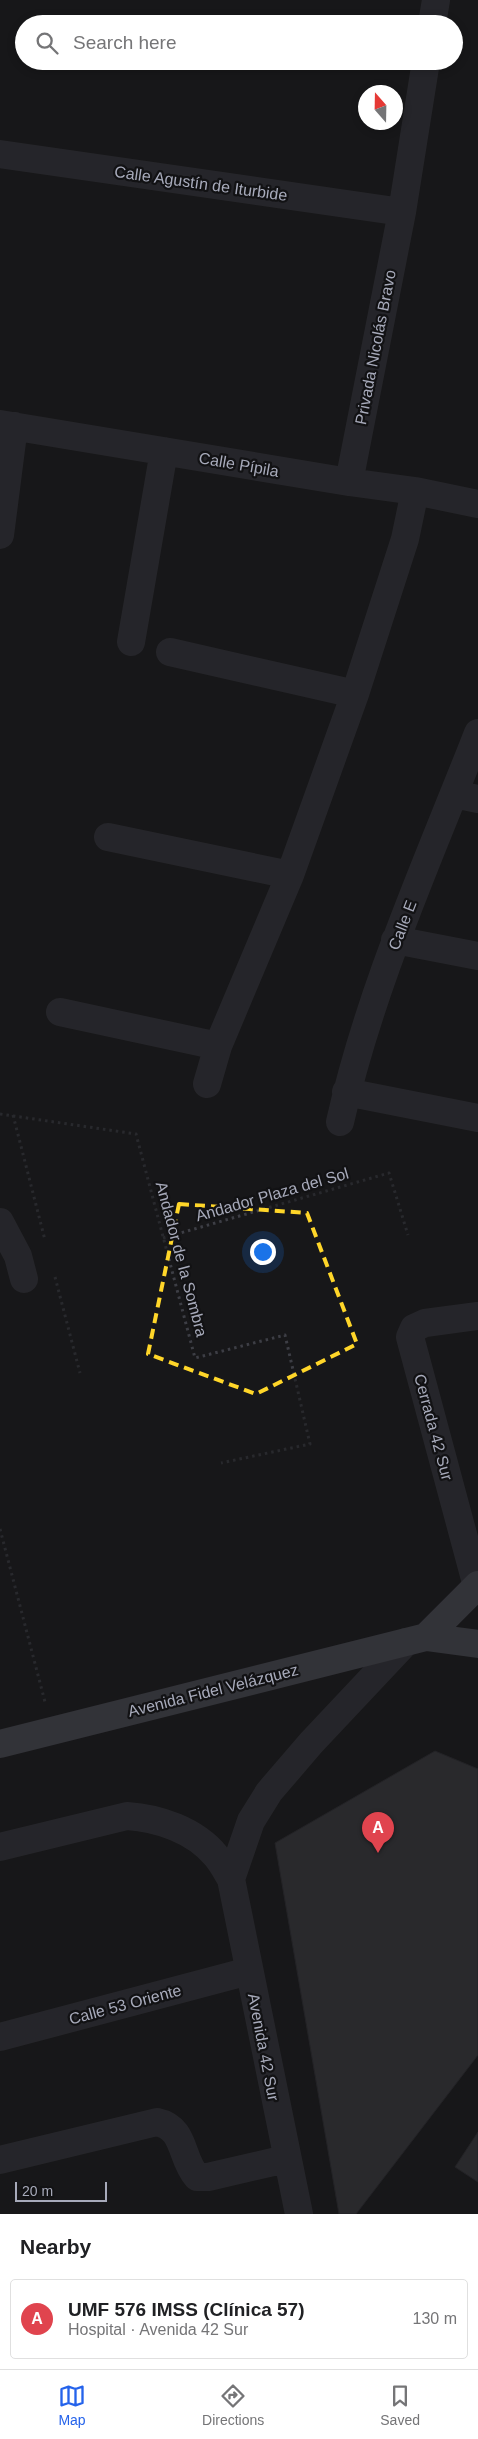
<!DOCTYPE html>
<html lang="en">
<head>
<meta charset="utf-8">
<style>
  :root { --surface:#fff; --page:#f6f6f6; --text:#202124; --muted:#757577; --line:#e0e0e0; --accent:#2563eb }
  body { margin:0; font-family:Arial,sans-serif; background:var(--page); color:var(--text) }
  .compass { position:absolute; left:358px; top:85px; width:45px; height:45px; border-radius:50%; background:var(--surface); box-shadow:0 2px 8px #0003; rotate:340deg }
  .scale { position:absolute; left:15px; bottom:12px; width:92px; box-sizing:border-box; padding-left:5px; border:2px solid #a7aaba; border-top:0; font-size:14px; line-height:18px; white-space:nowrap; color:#a7aaba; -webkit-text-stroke:4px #121214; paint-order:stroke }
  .you { position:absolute; left:262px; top:1251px; width:18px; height:18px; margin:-12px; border:4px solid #fff; border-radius:50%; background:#1a73e8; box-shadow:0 0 0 8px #1a73e833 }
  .badge { display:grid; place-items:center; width:32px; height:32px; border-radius:50%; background:var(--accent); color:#fff; font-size:16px; font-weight:700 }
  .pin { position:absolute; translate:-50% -41px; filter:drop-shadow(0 1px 2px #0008) }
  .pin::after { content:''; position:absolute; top:26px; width:18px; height:15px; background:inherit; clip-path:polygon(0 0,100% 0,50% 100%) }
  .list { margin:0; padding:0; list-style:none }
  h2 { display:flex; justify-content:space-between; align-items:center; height:65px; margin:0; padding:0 20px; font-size:21px }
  h2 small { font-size:16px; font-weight:400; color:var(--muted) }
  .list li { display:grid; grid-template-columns:32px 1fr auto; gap:15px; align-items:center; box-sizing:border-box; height:80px; margin:0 10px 10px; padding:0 10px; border:1px solid var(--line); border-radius:5px }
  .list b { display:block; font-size:19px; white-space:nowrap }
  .list p { margin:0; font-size:16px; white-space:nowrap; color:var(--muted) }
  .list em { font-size:16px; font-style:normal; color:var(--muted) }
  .icon { flex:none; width:28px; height:28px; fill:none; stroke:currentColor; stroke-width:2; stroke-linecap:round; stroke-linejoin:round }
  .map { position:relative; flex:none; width:478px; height:2214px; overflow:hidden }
  .search { position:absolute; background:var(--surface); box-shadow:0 2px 8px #0003; left:15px; right:15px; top:15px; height:55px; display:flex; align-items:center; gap:12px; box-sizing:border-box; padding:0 18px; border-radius:28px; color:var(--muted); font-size:19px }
  .sheet { height:155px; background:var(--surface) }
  nav { display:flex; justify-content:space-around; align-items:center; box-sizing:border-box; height:70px; border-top:1px solid var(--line); background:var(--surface); font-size:14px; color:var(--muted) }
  nav a { display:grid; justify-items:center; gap:2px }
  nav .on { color:var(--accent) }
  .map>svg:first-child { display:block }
</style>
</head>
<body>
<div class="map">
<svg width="478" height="2214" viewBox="0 0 478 2214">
  <rect width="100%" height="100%" fill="#171719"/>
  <!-- building -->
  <path fill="#3e3e44" stroke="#313035" d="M435,1751L478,1769V2055L356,2214H339L275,1843Z
    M478,2132V2182L455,2167Z"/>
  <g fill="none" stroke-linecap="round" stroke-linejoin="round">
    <!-- path -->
    <path stroke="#3d3e45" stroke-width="3" stroke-dasharray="2.5 4" stroke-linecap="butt" d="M0,1114L136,1134L195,1358L285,1335L310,1444L221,1463
      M13,1115L45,1240
      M163,1238L389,1173L408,1235
      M55,1277L80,1373
      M0,1529L45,1702"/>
    <!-- minor -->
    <path stroke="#37373e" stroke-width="28" d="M432,24L436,0
      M0,154L402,212
      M0,424L349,482L415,491L478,504
      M349,482L402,212L426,61
      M0,535L14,426
      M131,642L164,451
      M170,652L355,694
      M454,794L478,799
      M108,837L290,875
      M395,940L478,956
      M60,1012L218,1046
      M207,1084L218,1046L290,875L355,694L405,539L415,491
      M346,1092L478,1118
      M340,1122C370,988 428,861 478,733
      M0,1222L18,1256L24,1279
      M478,1316L425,1323L414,1328L410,1337L478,1590
      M0,1847L127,1816C158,1818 195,1830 216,1856C222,1863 226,1871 231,1879L299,2214
      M231,1879L251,1821L269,1792L311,1743L406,1642
      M0,2037L249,1971
      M0,2160L157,2122C186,2128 180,2158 197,2177H208L286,2159"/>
    <!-- primary -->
    <path stroke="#53545e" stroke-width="28" d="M426,1637L478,1585
      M0,1744L426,1637L478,1644"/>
  </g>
  <!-- marked area -->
  <path d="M0 0H478V2214H0ZM179,1204L307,1213L357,1344L256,1394L148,1354Z" fill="#171719" fill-opacity=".55" fill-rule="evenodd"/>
  <path fill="none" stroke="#ffd629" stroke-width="4" stroke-dasharray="10 6" stroke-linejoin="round" d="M179,1204L307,1213L357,1344L256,1394L148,1354Z"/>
  <g text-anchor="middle" stroke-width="4.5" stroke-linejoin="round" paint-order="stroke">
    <!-- street labels -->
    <g font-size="16" fill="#a7aaba" stroke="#121214">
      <text transform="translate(201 183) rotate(8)" y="6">Calle Agustín de Iturbide</text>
      <text transform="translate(375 347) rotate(-79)" y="6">Privada Nicolás Bravo</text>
      <text transform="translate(239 464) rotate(10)" y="6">Calle Pípila</text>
      <text transform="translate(402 925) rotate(-69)" y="6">Calle E</text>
      <text transform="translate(272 1194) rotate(-16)" y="6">Andador Plaza del Sol</text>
      <text transform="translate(182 1259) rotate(75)" y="6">Andador de la Sombra</text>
      <text transform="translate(434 1427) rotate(75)" y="6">Cerrada 42 Sur</text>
      <text transform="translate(213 1690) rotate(-14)" y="6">Avenida Fidel Velázquez</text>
      <text transform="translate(125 2004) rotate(-15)" y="6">Calle 53 Oriente</text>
      <text transform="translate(264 2047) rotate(79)" y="6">Avenida 42 Sur</text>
    </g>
  </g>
</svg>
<svg class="compass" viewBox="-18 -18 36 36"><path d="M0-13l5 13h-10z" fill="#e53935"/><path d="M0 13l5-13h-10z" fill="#757577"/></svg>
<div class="scale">20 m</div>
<div class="you"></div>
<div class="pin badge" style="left:378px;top:1853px;background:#e0444e">A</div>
<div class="search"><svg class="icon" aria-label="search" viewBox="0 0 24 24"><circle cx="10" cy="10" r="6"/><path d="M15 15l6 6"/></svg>Search here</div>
</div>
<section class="sheet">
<h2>Nearby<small></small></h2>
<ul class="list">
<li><span class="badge" style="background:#e0444e">A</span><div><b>UMF 576 IMSS (Clínica 57)</b><p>Hospital · Avenida 42 Sur</p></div><em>130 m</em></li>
</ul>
</section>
<nav>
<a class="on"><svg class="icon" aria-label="map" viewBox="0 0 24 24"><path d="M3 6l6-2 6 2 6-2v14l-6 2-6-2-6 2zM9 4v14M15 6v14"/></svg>Map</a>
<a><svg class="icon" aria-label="directions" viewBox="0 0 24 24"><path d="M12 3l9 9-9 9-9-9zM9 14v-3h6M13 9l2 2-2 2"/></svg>Directions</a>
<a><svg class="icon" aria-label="saved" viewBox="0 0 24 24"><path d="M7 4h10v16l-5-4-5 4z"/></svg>Saved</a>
</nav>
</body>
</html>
